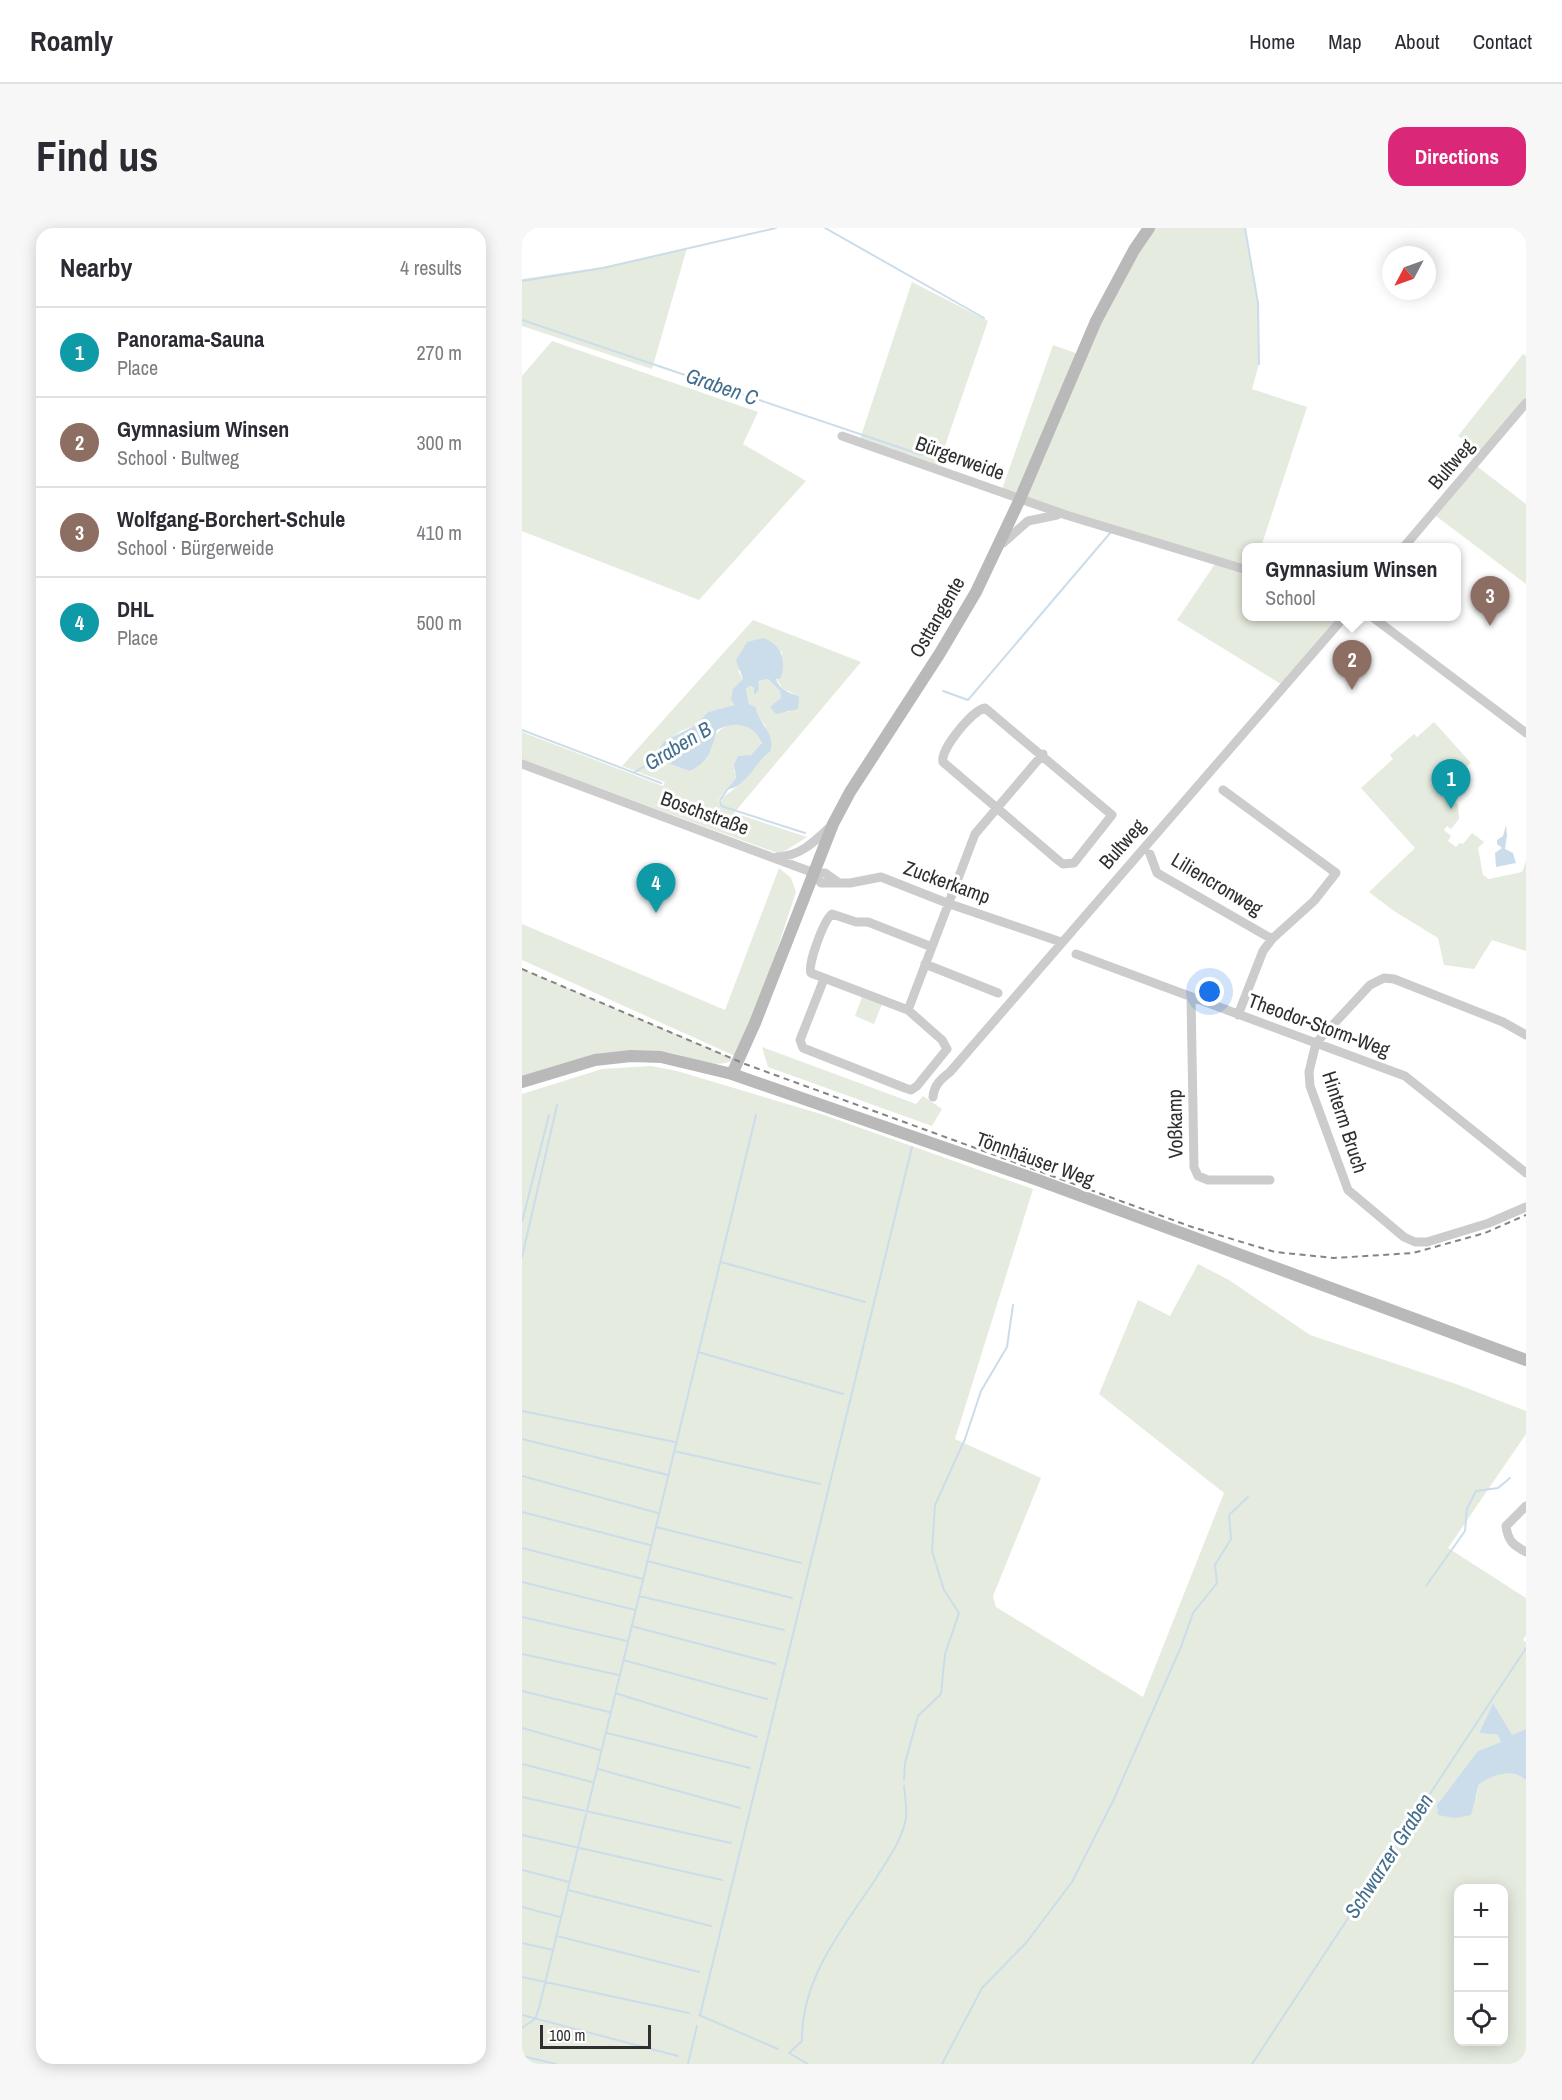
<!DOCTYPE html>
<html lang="en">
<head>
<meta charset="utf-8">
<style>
  :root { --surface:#fff; --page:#f7f7f7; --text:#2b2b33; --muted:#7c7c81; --line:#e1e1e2; --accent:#db2777 }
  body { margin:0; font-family:"Archivo Narrow",sans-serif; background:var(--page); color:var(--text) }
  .controls { position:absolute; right:18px; bottom:18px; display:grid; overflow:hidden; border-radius:12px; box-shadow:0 3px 15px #0003 }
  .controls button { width:54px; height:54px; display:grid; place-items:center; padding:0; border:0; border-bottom:2px solid var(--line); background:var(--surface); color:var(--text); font:30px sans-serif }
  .compass { position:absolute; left:860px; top:18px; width:54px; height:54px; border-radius:50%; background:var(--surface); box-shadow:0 3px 15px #0003; rotate:229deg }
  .scale { position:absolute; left:18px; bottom:15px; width:111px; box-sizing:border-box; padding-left:6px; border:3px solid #2f2f2f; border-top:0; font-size:16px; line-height:21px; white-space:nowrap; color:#2f2f2f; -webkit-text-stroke:4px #fff; paint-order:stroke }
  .you { position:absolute; left:688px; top:764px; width:21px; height:21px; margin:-15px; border:4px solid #fff; border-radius:50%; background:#1a73e8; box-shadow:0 0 0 9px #1a73e833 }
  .badge { display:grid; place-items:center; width:39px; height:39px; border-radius:50%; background:var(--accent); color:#fff; font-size:20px; font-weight:700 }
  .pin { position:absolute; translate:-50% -50px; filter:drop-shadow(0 2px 3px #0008) }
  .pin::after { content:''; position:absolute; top:32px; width:21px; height:18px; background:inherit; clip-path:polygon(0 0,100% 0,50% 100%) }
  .popup { position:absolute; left:720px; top:315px; width:219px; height:78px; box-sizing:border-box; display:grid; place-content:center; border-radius:12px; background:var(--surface); filter:drop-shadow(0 2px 4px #0005); font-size:20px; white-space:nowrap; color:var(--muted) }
  .popup b { font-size:22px; color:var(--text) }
  .popup::after { content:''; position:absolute; left:50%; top:100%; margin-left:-12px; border:12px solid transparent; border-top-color:var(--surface) }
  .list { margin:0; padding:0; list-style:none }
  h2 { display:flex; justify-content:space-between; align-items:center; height:78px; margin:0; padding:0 24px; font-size:26px }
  h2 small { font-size:20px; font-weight:400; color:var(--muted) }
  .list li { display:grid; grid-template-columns:39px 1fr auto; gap:18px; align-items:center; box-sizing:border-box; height:90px; padding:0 24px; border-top:2px solid var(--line) }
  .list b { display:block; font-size:22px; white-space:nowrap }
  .list p { margin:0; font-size:20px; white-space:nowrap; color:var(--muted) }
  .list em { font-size:20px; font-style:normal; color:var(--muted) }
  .icon { flex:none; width:33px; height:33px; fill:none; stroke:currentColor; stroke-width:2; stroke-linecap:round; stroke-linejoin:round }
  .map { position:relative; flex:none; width:1004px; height:1836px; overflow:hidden; border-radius:18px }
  header { display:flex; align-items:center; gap:36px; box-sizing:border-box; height:84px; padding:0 30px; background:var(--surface); border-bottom:2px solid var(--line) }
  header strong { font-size:28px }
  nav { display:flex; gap:33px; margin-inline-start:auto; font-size:21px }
  .intro { display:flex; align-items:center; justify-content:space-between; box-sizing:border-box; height:144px; padding:0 36px }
  h1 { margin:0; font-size:42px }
  .button { padding:15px 27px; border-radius:18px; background:var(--accent); color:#fff; font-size:21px; font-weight:700 }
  main { display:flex; gap:36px; padding:0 36px }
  aside { flex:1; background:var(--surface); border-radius:18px; box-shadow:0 3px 15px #0003 }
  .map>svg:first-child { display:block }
</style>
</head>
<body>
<header>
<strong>Roamly</strong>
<nav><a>Home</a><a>Map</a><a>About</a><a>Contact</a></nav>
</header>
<div class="intro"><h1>Find us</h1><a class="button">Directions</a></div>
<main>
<aside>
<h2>Nearby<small>4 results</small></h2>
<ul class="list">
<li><span class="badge" style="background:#0f9aa8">1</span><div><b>Panorama-Sauna</b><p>Place</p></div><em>270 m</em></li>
<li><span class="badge" style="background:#8d6e63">2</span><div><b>Gymnasium Winsen</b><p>School · Bultweg</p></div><em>300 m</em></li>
<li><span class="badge" style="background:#8d6e63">3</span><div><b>Wolfgang-Borchert-Schule</b><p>School · Bürgerweide</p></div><em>410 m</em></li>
<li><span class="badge" style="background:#0f9aa8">4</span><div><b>DHL</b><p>Place</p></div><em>500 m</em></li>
</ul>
</aside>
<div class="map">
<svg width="1004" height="1836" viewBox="0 0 1004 1836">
  <rect width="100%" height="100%" fill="#fff"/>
  <!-- green -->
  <path fill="#e5ebde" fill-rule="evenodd" d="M627,0H723L736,75L737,136L730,161L785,179L739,319L725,320V388L822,389L762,458L655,392L695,333L479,264L531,117L559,127Z
    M165,20L130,141L0,98V51L81,39Z
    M390,54L466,93L416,238L338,211Z
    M30,113L236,184L221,216L284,253L177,372L0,303V148Z
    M1001,126L1004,128V175L961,225L936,208Z
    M952,236L1004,276V356L910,285Z
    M231,392L339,434L212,585L285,609L258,626L0,532V504L141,558L143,554L100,538ZM260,423L259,450H254L261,461L277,468L267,484L258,483L256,474L259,470L258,463L246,451L236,453L232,460L228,458L224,461L227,476L234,479L235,488L243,497L248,524L238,531L222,553L200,570L199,580L196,572L214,550L212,542L239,518L240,512C207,470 186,517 167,543L140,533L150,510L159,503L172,498L186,484L214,477L221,451L216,443Z
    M912,494L949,535L921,560L936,577L937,591L929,601L925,598L922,602L929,608L926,613L934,619L938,615L941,616L950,605L962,614L956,620L961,647L967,651L1000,644L1004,633V723L970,712L952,741L922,737L916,710L872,683L847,664L893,620L839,560L871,531L868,527L892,506L895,509Z
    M257,640L269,650L274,664L242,761L213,828L0,732V696L203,782Z
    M0,741L212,831C196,844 164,827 145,824C105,820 41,841 0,851Z
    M340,769L360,776L352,796L333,788Z
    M240,819L394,876L401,868L420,881L410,898L246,839Z
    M129,838L155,843L302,887L511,961L433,1211L519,1250L471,1368L474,1379L621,1469L702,1265L577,1166L616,1072L648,1088L676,1036L707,1052L788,1107L934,1156L1004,1183V1206L926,1320L1004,1370V1407L1001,1412L1004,1414V1501L990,1508L971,1475L957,1505L976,1507L980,1514L956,1523L954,1571L957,1556C972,1547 988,1540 1004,1552V1836H0V866L80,841ZM936,1660H981V1814H936Z"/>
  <!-- water -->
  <path fill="#cbddea" d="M242,410C260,418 264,430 259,450L254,451C258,462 267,465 277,468L276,481L254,486L248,479L259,470L258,463L246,451L236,453L237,462L232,467V460L228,458L224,461L227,476L234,479C235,495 255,505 248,524C232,534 226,559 204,562L214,550L212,537L216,528L229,527L240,515C232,496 213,492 195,502C189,521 188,534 167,543L140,533L135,523L143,513L172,498L186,484L213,477L209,472L211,461L221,451L214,432L225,414Z
    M984,597L985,607L983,621L991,625L994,635L974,639L973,625L980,620L975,616V612L981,608Z
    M971,1475L990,1507L1004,1501V1552C989,1540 972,1547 957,1556L949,1587L933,1590L916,1587L915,1577L956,1523L979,1514L976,1507L957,1505Z"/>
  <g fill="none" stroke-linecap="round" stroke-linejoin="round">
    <!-- stream -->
    <path stroke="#cbddea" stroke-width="2" d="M303,0L462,90
      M723,0L736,75L737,136
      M0,53L81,40L254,0
      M0,92L400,227
      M421,463L446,472L589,304
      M0,502L139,555
      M112,545L139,527
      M205,562L198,572L199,578L283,605
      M0,994L27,887
      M0,1029L35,877
      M199,1034L343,1074
      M176,1124L321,1166
      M0,1183L153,1214
      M0,1211L146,1247
      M152,1223L298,1256
      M0,1248L136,1285
      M0,1284L128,1317
      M134,1299L279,1335
      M0,1320L121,1351
      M125,1333L270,1370
      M0,1354L113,1382
      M904,1358L943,1303L945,1281L954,1263L976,1260L988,1250
      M117,1368L262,1402
      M0,1389L105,1413
      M109,1398L254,1436
      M0,1426L97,1447
      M101,1432L245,1471
      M0,1463L87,1484
      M93,1465L235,1509
      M0,1500L78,1522
      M85,1505L228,1540
      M0,1536L70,1554
      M76,1541L218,1580
      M382,1551L383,1535L396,1488L419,1466L423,1426L437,1385L422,1362L410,1323L413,1277L443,1211L459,1163L485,1119L491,1077
      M0,1569L209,1615
      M0,1607L200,1652
      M0,1642L47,1654
      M46,1662L189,1698
      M0,1679L38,1689
      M35,1708L177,1744
      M0,1715L31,1722
      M0,1749L167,1785
      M0,1787L156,1828
      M177,1787L256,1821
      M178,1787L390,919
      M0,1800L13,1791L17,1780L234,887
      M0,1828L34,1836
      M166,1836L175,1798
      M286,1836L267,1825L280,1813C279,1751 320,1701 353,1652C365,1632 380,1613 384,1590C385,1580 383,1568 382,1558
      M420,1836L460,1760L504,1715L550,1654L591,1573L659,1419L671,1385L695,1355L693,1337L709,1311L707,1287L726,1269
      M730,1836L1004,1420"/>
    <!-- street -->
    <path stroke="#ccc" stroke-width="9" d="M320,208L544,287L725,342
      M481,315L506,293L535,287
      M881,320L1004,175
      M849,388L1004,505
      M463,480L590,587L552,635L541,636L537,633L421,534C418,521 451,482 463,480Z
      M0,536L292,645H303L317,655
      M701,562L814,645L792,673L750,711L741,723L716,787
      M628,626L635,645L750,711
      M255,629C279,628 292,614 309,598
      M292,645L299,655H328L359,649L425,675L539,714
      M554,726L883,848L1004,945
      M403,736L476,765
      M302,751L278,812L281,820L383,860L389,862L395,858L425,821L420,812L386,782L453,606L521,526
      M669,769L672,939L676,948L686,952H748
      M386,782L289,745C285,737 302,692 310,686L334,694H346L410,719
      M1004,807L981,794L872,751L862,750L848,757L794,815L787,844L788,858L826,962L882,1009L893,1014H905L967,995L1004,979
      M411,869C412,857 419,851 428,844L823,388
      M1004,1278L984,1298C986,1313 991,1317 1004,1324"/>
    <!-- secondary -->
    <path stroke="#b9b9b9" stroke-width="12" d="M210,846L233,795L311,596L328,564L418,425L454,364L498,271L574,93L612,22L627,0
      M0,854L73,832L109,828L139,829L210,846L516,952L1004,1132"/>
    <!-- rail -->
    <path stroke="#848484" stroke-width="2" stroke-dasharray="6 4.5" stroke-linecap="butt" d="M0,741L223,836L670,999L753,1024L812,1030L891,1025L963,1005L1004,987"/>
  </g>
  <g text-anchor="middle" stroke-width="6" stroke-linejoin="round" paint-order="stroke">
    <!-- street labels -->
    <g font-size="20" fill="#2f2f2f" stroke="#fff">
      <text transform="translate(438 230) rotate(20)" y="7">Bürgerweide</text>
      <text transform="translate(929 236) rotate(-50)" y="7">Bultweg</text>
      <text transform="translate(415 389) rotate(-60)" y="7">Osttangente</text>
      <text transform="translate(183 585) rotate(20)" y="7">Boschstraße</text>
      <text transform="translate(600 616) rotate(-49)" y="7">Bultweg</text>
      <text transform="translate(425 654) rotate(20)" y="7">Zuckerkamp</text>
      <text transform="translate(695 656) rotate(31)" y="7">Liliencronweg</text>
      <text transform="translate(797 797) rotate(20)" y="7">Theodor-Storm-Weg</text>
      <text transform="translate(823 894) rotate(72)" y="7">Hinterm Bruch</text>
      <text transform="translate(653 896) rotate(-91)" y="7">Voßkamp</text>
      <text transform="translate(513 931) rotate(20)" y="7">Tönnhäuser Weg</text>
    </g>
    <!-- water labels -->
    <g font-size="21" font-style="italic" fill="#426d8c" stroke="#fff">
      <text transform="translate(200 159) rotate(19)" y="7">Graben C</text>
      <text transform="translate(156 518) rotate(-31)" y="7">Graben B</text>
      <text transform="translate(867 1628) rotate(-57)" y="7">Schwarzer Graben</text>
    </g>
  </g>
</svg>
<div class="controls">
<button>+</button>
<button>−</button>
<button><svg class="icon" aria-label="locate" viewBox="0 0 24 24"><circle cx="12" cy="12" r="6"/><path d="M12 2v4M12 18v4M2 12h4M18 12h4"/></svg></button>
</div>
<svg class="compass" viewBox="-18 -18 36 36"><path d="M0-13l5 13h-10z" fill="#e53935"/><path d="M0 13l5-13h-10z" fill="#7c7c81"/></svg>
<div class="scale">100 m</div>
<div class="you"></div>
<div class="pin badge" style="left:929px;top:581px;background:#0f9aa8">1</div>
<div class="pin badge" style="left:830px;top:462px;background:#8d6e63">2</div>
<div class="popup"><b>Gymnasium Winsen</b>School</div>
<div class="pin badge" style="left:968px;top:398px;background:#8d6e63">3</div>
<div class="pin badge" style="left:134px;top:685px;background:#0f9aa8">4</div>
</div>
</main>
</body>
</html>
